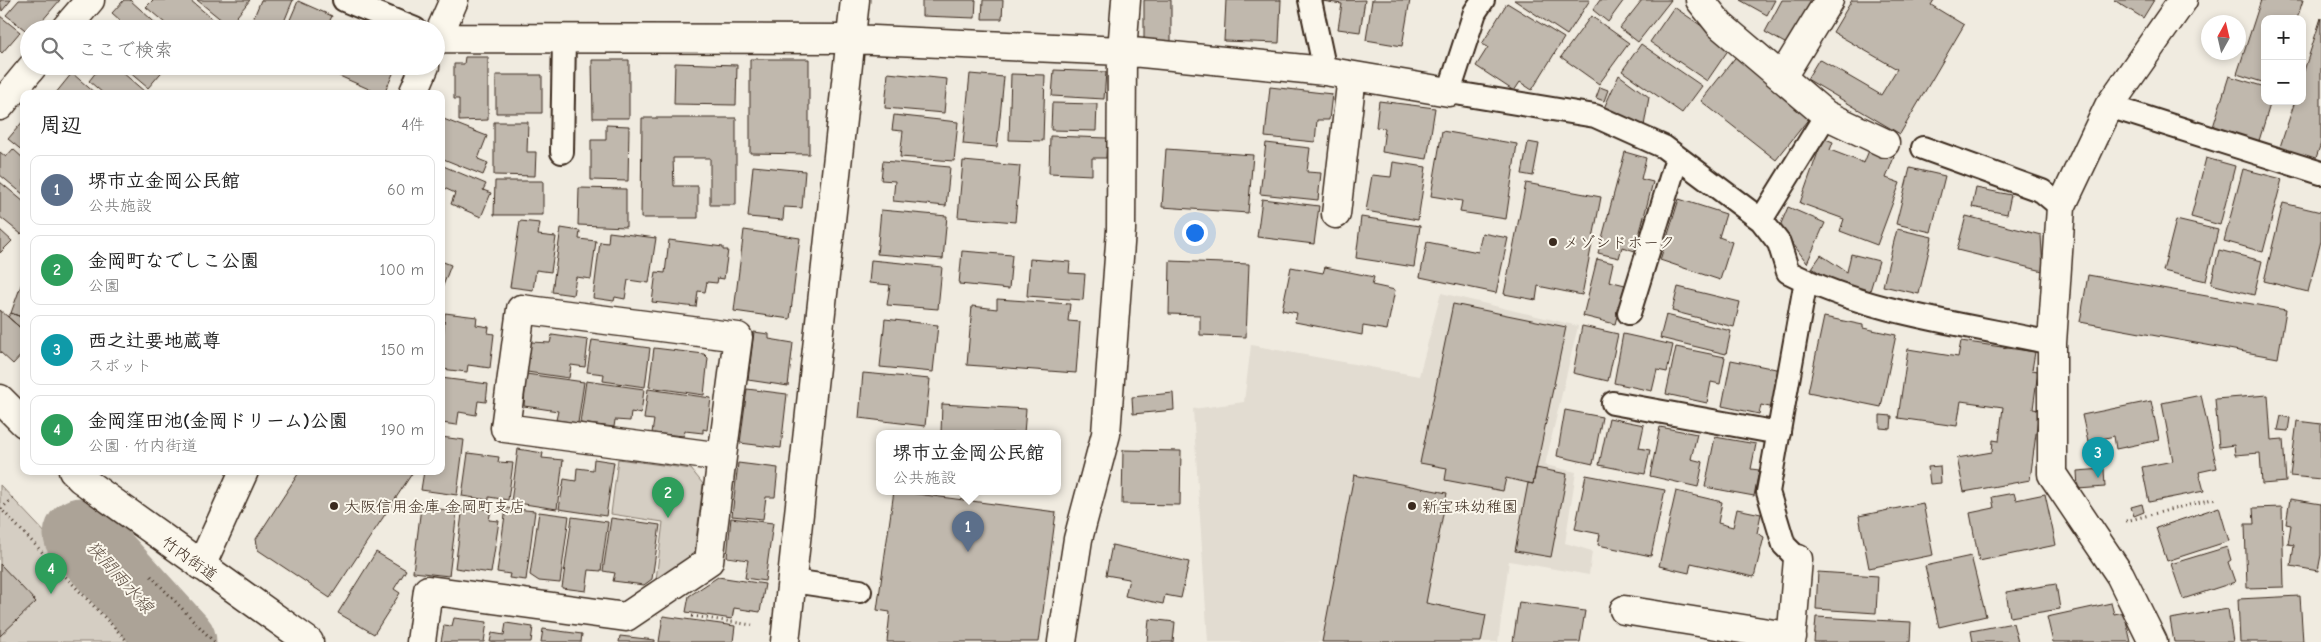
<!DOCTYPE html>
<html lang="ja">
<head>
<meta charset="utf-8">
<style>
  :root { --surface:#fff; --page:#f6f6f6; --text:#222; --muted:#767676; --line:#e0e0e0; --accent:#3b2a1e }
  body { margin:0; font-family:"Comic Neue","Klee One",sans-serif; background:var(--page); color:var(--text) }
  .controls { position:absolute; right:15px; top:15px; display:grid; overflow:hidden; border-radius:10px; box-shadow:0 2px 8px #0003 }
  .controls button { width:45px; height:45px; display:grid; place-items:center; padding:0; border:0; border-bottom:1px solid var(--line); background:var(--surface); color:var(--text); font:25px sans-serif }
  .compass { position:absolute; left:2201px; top:15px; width:45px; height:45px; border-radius:50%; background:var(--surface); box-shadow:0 2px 8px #0003; rotate:8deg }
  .you { position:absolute; left:1194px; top:232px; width:18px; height:18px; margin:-12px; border:4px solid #fff; border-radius:50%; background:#1a73e8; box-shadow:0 0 0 8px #1a73e833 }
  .badge { display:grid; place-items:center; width:32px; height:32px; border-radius:50%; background:var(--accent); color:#fff; font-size:16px; font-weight:700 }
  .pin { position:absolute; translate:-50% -41px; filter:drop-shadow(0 1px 2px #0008) }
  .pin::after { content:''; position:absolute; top:26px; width:18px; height:15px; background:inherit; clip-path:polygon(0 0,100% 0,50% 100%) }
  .popup { position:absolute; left:876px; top:430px; width:185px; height:65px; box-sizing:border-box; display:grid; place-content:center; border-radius:10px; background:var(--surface); filter:drop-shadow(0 1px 4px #0005); font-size:16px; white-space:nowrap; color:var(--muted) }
  .popup b { font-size:19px; color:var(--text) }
  .popup::after { content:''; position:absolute; left:50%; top:100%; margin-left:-10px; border:10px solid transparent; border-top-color:var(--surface) }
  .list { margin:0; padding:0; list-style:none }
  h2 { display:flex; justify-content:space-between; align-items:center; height:65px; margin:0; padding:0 20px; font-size:21px }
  h2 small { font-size:16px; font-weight:400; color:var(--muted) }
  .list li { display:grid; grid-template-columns:32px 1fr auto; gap:15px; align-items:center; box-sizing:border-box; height:70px; margin:0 10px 10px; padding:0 10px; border:1px solid var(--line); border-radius:10px }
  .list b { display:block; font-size:19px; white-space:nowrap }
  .list p { margin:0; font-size:16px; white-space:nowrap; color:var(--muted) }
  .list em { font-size:16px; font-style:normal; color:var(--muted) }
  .icon { flex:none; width:28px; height:28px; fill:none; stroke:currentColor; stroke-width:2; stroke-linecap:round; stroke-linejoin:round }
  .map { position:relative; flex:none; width:2321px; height:642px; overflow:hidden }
  .search { position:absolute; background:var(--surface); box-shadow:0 2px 8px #0003; left:20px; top:20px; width:425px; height:55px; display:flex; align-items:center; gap:12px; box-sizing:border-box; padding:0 18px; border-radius:28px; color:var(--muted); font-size:19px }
  .panel { position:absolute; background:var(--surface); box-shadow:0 2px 8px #0003; left:20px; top:90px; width:425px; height:385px; border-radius:10px }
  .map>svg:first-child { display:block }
</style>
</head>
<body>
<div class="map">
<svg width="2321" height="642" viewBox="0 0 2321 642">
  <rect width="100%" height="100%" fill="#f0ebe0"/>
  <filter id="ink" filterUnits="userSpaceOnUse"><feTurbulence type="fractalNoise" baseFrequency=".02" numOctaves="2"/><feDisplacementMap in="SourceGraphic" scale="10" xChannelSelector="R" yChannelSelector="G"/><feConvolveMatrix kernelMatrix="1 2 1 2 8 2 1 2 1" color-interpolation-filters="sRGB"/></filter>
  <g filter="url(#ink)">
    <!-- built -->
    <path fill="#e2dcd1" d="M1441,293L1578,326L1545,465L1576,472L1565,543L1592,551L1589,575L1509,561L1498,642H1208L1193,409L1244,402L1251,345L1419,376Z"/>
    <!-- green -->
    <path fill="#d5cec3" stroke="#887c70" d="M618,459L691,469L703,484L694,555L656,580L663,522L611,514Z
      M0,485L148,642H0Z"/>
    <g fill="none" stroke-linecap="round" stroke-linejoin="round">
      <!-- river -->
      <path stroke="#aca397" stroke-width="75" d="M81,535L179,642"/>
    </g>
    <!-- building -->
    <path fill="#c0b8ad" stroke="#3b2a1e" d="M0,0H11L2,11Z
      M19,0H60L35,29H29V33L6,15Z
      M124,0H130L162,29H130L112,13Z
      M153,0H190L215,21L208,29H172L146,7Z
      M197,0H250L229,26Z
      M261,0H293L281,29H249Z
      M922,0H976L975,18L922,16Z
      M983,0H1003L1002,19H982Z
      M1144,0H1171V45H1144Z
      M1226,0H1281L1279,43L1224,41Z
      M1365,0L1360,32L1338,29L1342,4L1322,1Z
      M1372,0H1410L1402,46L1366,40Z
      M1514,0H1590L1567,35Z
      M1600,0H1624L1608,22L1593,10Z
      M1642,0H1671L1638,42L1620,28Z
      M1740,0H1775L1767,15Z
      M1782,0H1817L1792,47L1765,32Z
      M1852,0H1934L1931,5L1964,25L1900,134L1807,79L1819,59L1881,95L1897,69L1833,32Z
      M2114,0H2154L2143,18Z
      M2261,0H2303L2297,19H2265V83L2237,74Z
      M298,1L332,16L326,29H286Z
      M1507,3L1564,38L1532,90L1520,82L1514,91L1476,66L1488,47L1482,44Z
      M1674,7L1731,46L1707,81L1650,42Z
      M0,16L20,32L2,53L0,51Z
      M1591,16L1629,43L1599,84L1561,57Z
      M2321,18V143L2315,161L2279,150L2295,101H2302V77Z
      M348,20L368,29H345Z
      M1641,44L1702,86L1682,113L1622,71Z
      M1738,54L1814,112L1776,160L1701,101Z
      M465,57H488V120L459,121V99H454V64H464Z
      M750,59H809V154L750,153Z
      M592,60H629V118H593Z
      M675,63L737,65L736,105L674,104Z
      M101,66H115L145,92L143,94H104L89,81Z
      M122,66H164L166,67L148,88Z
      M328,66H394L396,67L384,94H380L326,70Z
      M1054,70L1106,72L1104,99L1052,96Z
      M72,73L96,94H55Z
      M888,73L947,79L944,113L885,108Z
      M970,74L1004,77L997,147L963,144Z
      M1011,74L1045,75L1043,141L1009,140Z
      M496,75H542V113H496Z
      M1619,75L1649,97L1644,126L1604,108Z
      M2229,76L2265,87V101H2271L2258,144L2212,130Z
      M1270,87L1332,94L1329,120H1317L1315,142L1265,137Z
      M1600,87L1608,90L1604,101L1596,98Z
      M1379,101L1435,108L1427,159L1382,152L1385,128L1376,127Z
      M1052,103L1097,104L1096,131L1051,130Z
      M894,115L958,122L954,161L900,157L903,131L892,130Z
      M441,118L487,136L478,159L488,163L483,175L441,158Z
      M642,118H736V205H710V158H673L674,186H698V218H641Z
      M24,120V152L8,139Z
      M494,122H528L527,152H536L535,176L494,175Z
      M606,125L629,126L628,181L591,180V140H606Z
      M1442,131L1517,144L1506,219L1460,212L1462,201L1431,196Z
      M1050,136L1107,138L1106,158H1092V175L1049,173Z
      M1823,138L1833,142L1830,150L1864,163L1870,148L1894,157L1886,178L1900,183L1877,245L1840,231L1844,219L1800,203Z
      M1528,142L1539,144L1533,176L1522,174Z
      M1266,143L1310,148L1307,172L1321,173L1318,200L1260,194Z
      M13,149L24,159V195L0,175V152L6,157Z
      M1166,149L1253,155L1248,213L1162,207Z
      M1625,152L1646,158L1641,179L1653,182L1635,251L1622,247L1619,258L1598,253Z
      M2206,158L2235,166L2220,225L2191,217Z
      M883,161L950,167L946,206L893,201L895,181L881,180Z
      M963,161L1020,166L1015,222L958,217Z
      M1393,162L1426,167L1418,220L1366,211L1372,175L1391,177Z
      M441,165L486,184L483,190L491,193L481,217L451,204L455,193L444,188L441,196Z
      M753,166L805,171L802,208L784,207L783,220L748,217Z
      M1910,168L1945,176L1931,232L1896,224Z
      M2243,169L2282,179L2263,252L2224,241Z
      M495,181H543V215H494Z
      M0,182L24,202V231L21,234L0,217Z
      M1526,183L1601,197L1582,295L1538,286L1536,300L1504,294Z
      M579,188L626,189V227L578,225Z
      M1976,188L2011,195L2007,214L1972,207Z
      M1262,199L1319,206L1314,244L1257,237Z
      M1679,199L1726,214L1719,237L1732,242L1720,280L1660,260Z
      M2283,203L2321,212V241L2308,292L2264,281Z
      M1788,207L1825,223L1807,263L1780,226Z
      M881,210L947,216L943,259L877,254Z
      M1966,216L2041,235L2043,271L1957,250Z
      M1361,217L1420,226L1414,267L1356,258Z
      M2176,220L2218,230L2206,281L2163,271Z
      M520,221L540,223L538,235L556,237L551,272L536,270L533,290L510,287Z
      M561,228L580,231L579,239L596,241L591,279L576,277L573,295L552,292Z
      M1897,229L1932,237L1919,294L1883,286Z
      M0,230L12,241L0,253Z
      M744,230L800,238L790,319L734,311Z
      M609,232L656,238L649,283L628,280L625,299L615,297L614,301L593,298L600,242L608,243Z
      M1482,233L1508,238L1496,293L1420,277L1427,242L1478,252Z
      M669,240L723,247V250H728L724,279L718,278L717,283L707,282L705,292L698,291L696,307L652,302L656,272L665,273Z
      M2219,250L2262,261L2254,295L2211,284Z
      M962,251L1012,255L1009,289L959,284Z
      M1851,254L1879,261L1869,294L1841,286L1812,268L1821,255L1847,272Z
      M1030,259L1070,262L1069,273L1085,274L1083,300L1027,296Z
      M1597,259L1613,263L1609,281L1625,285L1615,324L1583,316Z
      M871,260L942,267L938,309L887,305L890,285L869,283Z
      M441,261L451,265L441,291Z
      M1170,261L1249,264L1246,337L1200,335V315L1169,314Z
      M1291,267L1323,273L1325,267L1374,277L1372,285L1395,290L1387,330L1363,326L1362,335L1295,322L1297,313L1282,310Z
      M2088,275L2286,310L2278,358L2080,322Z
      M24,277V318L11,313Z
      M1678,287L1740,302L1734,327L1672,311Z
      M997,299L1070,304L1068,321L1080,322L1076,373L967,365L972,306L997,309Z
      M1453,304L1566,327L1533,484L1506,478L1503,491L1445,480L1447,468L1420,463Z
      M0,310L24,331V352L13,364L0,352Z
      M11,313L24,318V331L8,317Z
      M445,313L477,317L476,325L489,327L488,333L494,334L490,368L468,365L467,372L441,369Z
      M1666,315L1731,331L1726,354L1660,338Z
      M1824,317L1863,325V328L1896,335L1881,407L1808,392Z
      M885,319L938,325L933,372L880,367Z
      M1582,326L1618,334L1608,381L1573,373Z
      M754,332L769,334V339L793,343L788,386L748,380Z
      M1623,334L1673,345L1667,372L1657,370L1652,391L1614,383Z
      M552,335L588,340L585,367L571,365L569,378L527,372L531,342L550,343Z
      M592,340L650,348L645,387L603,381L604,374L587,372Z
      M1961,341L2035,352L2032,370L2038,371L2033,409L2039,410L2030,480L1964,492L1957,458L1992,452L1993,440L1999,441L2003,407L1961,401L1957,426L1898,418L1908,349L1958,357Z
      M1676,347L1725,357L1720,384L1711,382L1707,403L1666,394Z
      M654,348L704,354L708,358L704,395L649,387Z
      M1731,360L1781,370L1774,408L1761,405L1759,414L1722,406Z
      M863,373L930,379L925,426L859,418Z
      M526,374L584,382L578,423L556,420L558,411L524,406Z
      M441,378L488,384L486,402L478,401L476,415L459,412L457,425L441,423Z
      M586,381L644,389L641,414L631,412L630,421L615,420L614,427L580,423Z
      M648,389L711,398L707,430L703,429V433L685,431L684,436L652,433L654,420L644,419Z
      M747,389L787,394L781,448L740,443Z
      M1173,393L1174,410L1133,414L1132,397Z
      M2201,395L2217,468L2199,472L2204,491L2149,502L2142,467L2173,461L2162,403Z
      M2268,395L2271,440L2283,439L2286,482L2262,484L2260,453L2235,455L2234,445L2219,447L2215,399Z
      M2151,401L2159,440L2116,449L2114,436L2088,442L2082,415Z
      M942,404L1026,409L1024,433H941Z
      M1565,410L1602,417L1593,464L1557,456Z
      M1880,415L1892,416L1891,429L1880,428Z
      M2281,416L2290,418L2288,431L2278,430Z
      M1609,418L1644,425L1639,448L1650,450L1645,474L1599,465Z
      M2297,421L2321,424V479L2290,476Z
      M1660,427L1697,434L1691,459L1703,462L1698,487L1650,476Z
      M441,437L464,440L457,495L421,490L424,471H441Z
      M1715,437L1756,444L1751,469L1759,470L1754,496L1705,487Z
      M518,449L543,453L542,458L563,460L557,509L511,502Z
      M1123,450L1181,451L1180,505L1122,504Z
      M468,453L499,457L498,462L513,463L508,500L489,497V500L462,496Z
      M594,459L614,462L606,516L559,509L564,479L576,481L577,468L593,470Z
      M738,463L778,468L775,497H766L763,519L732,516Z
      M1940,466L1941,483L1930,484L1928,467Z
      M1536,468L1567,474L1551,557L1515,551L1528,483L1533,484Z
      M2104,469L2105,487L2078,489L2077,471Z
      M300,471L413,472L330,598L258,550L256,539Z
      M1354,475L1447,493L1426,603L1486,615L1481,642H1322Z
      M1586,475L1665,490L1651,556L1598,545L1600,534L1575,529Z
      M894,491L1056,512L1039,642H887L890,612L877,610Z
      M1676,491L1722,502L1718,523L1733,527L1737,509L1761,514L1757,533L1764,537L1754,577L1691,563L1689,573L1659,566Z
      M2014,493L2016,500L2045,494L2056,545L1979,561L1970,513L1994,508L1992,497Z
      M2290,499L2321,504V555L2318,571L2291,566L2294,545L2288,544L2291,525L2286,524Z
      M1923,503L1933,555L1869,568L1859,516Z
      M2142,504L2144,512L2134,516L2131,507Z
      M463,506L491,510L489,520L499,521L491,573L455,568Z
      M421,507L457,511L449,576L413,572Z
      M2219,507L2229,541L2167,561L2156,528Z
      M2282,507L2284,587L2247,588L2245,524H2254L2253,508Z
      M506,508L535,511L526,580L509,578L510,574L497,572Z
      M539,512L569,516L560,583L539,581L530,575Z
      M572,517L608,522L601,571L589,570L586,591L562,588Z
      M611,518L660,525L652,579L644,585L613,581L615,573L603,571Z
      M731,518L773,523L765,581L745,578L748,560L727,557Z
      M1112,545L1189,562L1181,598L1165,595L1163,604L1125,596L1129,579L1106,575Z
      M2227,547L2231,560L2228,562L2235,582L2183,599L2171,564Z
      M376,552L406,570L394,589L400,593L374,634L338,613Z
      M1971,556L1986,616L1939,627L1925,566Z
      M0,564L36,602L0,636Z
      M1818,572L1878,576L1876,613L1816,609Z
      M718,577L765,584L760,612L734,608L732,619L686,612L689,596Z
      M2056,584L2060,609L2010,617L2006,592Z
      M2300,596L2303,642H2240L2238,599Z
      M1519,602L1585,611L1580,642H1513Z
      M2111,603L2114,614L2124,612L2131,642H2053L2047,617Z
      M2228,609L2233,642H2174L2170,619Z
      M663,616L735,626L733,642H659Z
      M1816,617L1911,622L1910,642H1814Z
      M454,618L487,622L484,642H441L444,625L452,626Z
      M1149,619L1175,622L1173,642H1147Z
      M506,623L533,627L531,642H490L492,633L504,635Z
      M2013,623L2018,642H1973L1971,631Z
      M543,629L582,634L581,642H541Z
      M620,636L655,640V642H619Z"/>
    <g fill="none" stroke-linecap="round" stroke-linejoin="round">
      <!-- service casing -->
      <g stroke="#3b2a1e" stroke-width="26">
        <path id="service" d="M344,0L415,29
          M1310,0L1325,71
          M1483,0L1475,12L1449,92L1595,116L1664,147L1761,220L1779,243L1788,272C1869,313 1963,324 2052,343
          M2109,106L2321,173
          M1923,148L2042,191L2061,207
          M562,152L564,38
          M1761,220L1826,115
          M1629,313L1677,158
          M1613,403L1779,433
          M1798,559L1784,545L1768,492L1806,280
          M793,581L860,591"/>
      </g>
      <!-- minor casing -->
      <g stroke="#3b2a1e" stroke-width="31">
        <path id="minor" d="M1700,0L1720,25L1826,115L1885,143
          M65,29L90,0
          M438,38L852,39L1122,51L1126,0
          M436,41L454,0
          M1782,77L1829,0
          M413,94L425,66
          M0,106L33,66
          M1336,214L1352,76
          M201,566L244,471
          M1624,610L1792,637
          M421,642L428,590L626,617L709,561L722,457L505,428L521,309L738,337L722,457
          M785,642L855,0
          M1062,642L1078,539L1106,434L1121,230L1122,51L1325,71L1449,92
          M1791,642L1798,559
          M2153,642L2120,575L2052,474V343L2061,207L2109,106L2183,0"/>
      </g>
      <!-- tertiary casing -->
      <g stroke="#3b2a1e" stroke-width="31">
        <path id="tertiary" d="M0,399L24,423
          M73,471L81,479L309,642"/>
      </g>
      <!-- path -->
      <path stroke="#3b2a1e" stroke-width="3" stroke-dasharray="1 4" stroke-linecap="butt" d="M13,498L1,509L128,642
        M2126,521L2216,498
        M151,576L214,642
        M692,616L752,625"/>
      <!-- service -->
      <use href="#service" stroke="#fbf7ec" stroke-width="22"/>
      <!-- minor -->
      <use href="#minor" stroke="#fbf7ec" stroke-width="28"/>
      <!-- tertiary -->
      <use href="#tertiary" stroke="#fbf7ec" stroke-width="28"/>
    </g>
  </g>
  <!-- markers -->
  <g fill="#3b2a1e" stroke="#fbf7ec" stroke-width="2">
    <circle cx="1553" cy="242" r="5"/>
    <circle cx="334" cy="506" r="5"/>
    <circle cx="1412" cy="506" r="5"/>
  </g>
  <g text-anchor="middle" stroke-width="4" stroke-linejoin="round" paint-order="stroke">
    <!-- poi labels -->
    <g font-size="16" fill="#3b2a1e" stroke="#fbf7ec" text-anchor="start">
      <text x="1563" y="248">メゾンドホーク</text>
      <text x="344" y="512">大阪信用金庫 金岡町支店</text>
      <text x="1422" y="512">新宝珠幼稚園</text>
    </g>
    <!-- street labels -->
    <g font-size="16" fill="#3b2a1e" stroke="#fbf7ec">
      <text transform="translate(190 558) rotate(36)" y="6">竹内街道</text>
    </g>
    <!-- water labels -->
    <g font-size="18" font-style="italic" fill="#635448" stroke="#fbf7ec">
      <text transform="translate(120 577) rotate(48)" y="6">狭間雨水線</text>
    </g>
  </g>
</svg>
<div class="controls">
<button>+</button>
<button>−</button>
</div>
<svg class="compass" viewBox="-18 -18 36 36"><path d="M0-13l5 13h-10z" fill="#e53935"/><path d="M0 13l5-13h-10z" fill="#767676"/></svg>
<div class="you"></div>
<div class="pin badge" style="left:968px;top:552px;background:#5c6f8a">1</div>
<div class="popup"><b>堺市立金岡公民館</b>公共施設</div>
<div class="pin badge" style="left:668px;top:518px;background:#2e9e5b">2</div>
<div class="pin badge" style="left:2098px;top:478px;background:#0f9aa8">3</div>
<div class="pin badge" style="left:51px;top:594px;background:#2e9e5b">4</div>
<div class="search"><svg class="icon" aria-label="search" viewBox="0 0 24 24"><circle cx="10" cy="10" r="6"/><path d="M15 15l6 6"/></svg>ここで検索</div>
<section class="panel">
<h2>周辺<small>4件</small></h2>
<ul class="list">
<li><span class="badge" style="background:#5c6f8a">1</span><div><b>堺市立金岡公民館</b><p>公共施設</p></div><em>60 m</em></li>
<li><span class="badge" style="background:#2e9e5b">2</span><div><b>金岡町なでしこ公園</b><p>公園</p></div><em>100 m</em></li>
<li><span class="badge" style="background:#0f9aa8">3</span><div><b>西之辻要地蔵尊</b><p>スポット</p></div><em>150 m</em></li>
<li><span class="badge" style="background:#2e9e5b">4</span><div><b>金岡窪田池(金岡ドリーム)公園</b><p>公園 · 竹内街道</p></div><em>190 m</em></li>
</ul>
</section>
</div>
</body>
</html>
